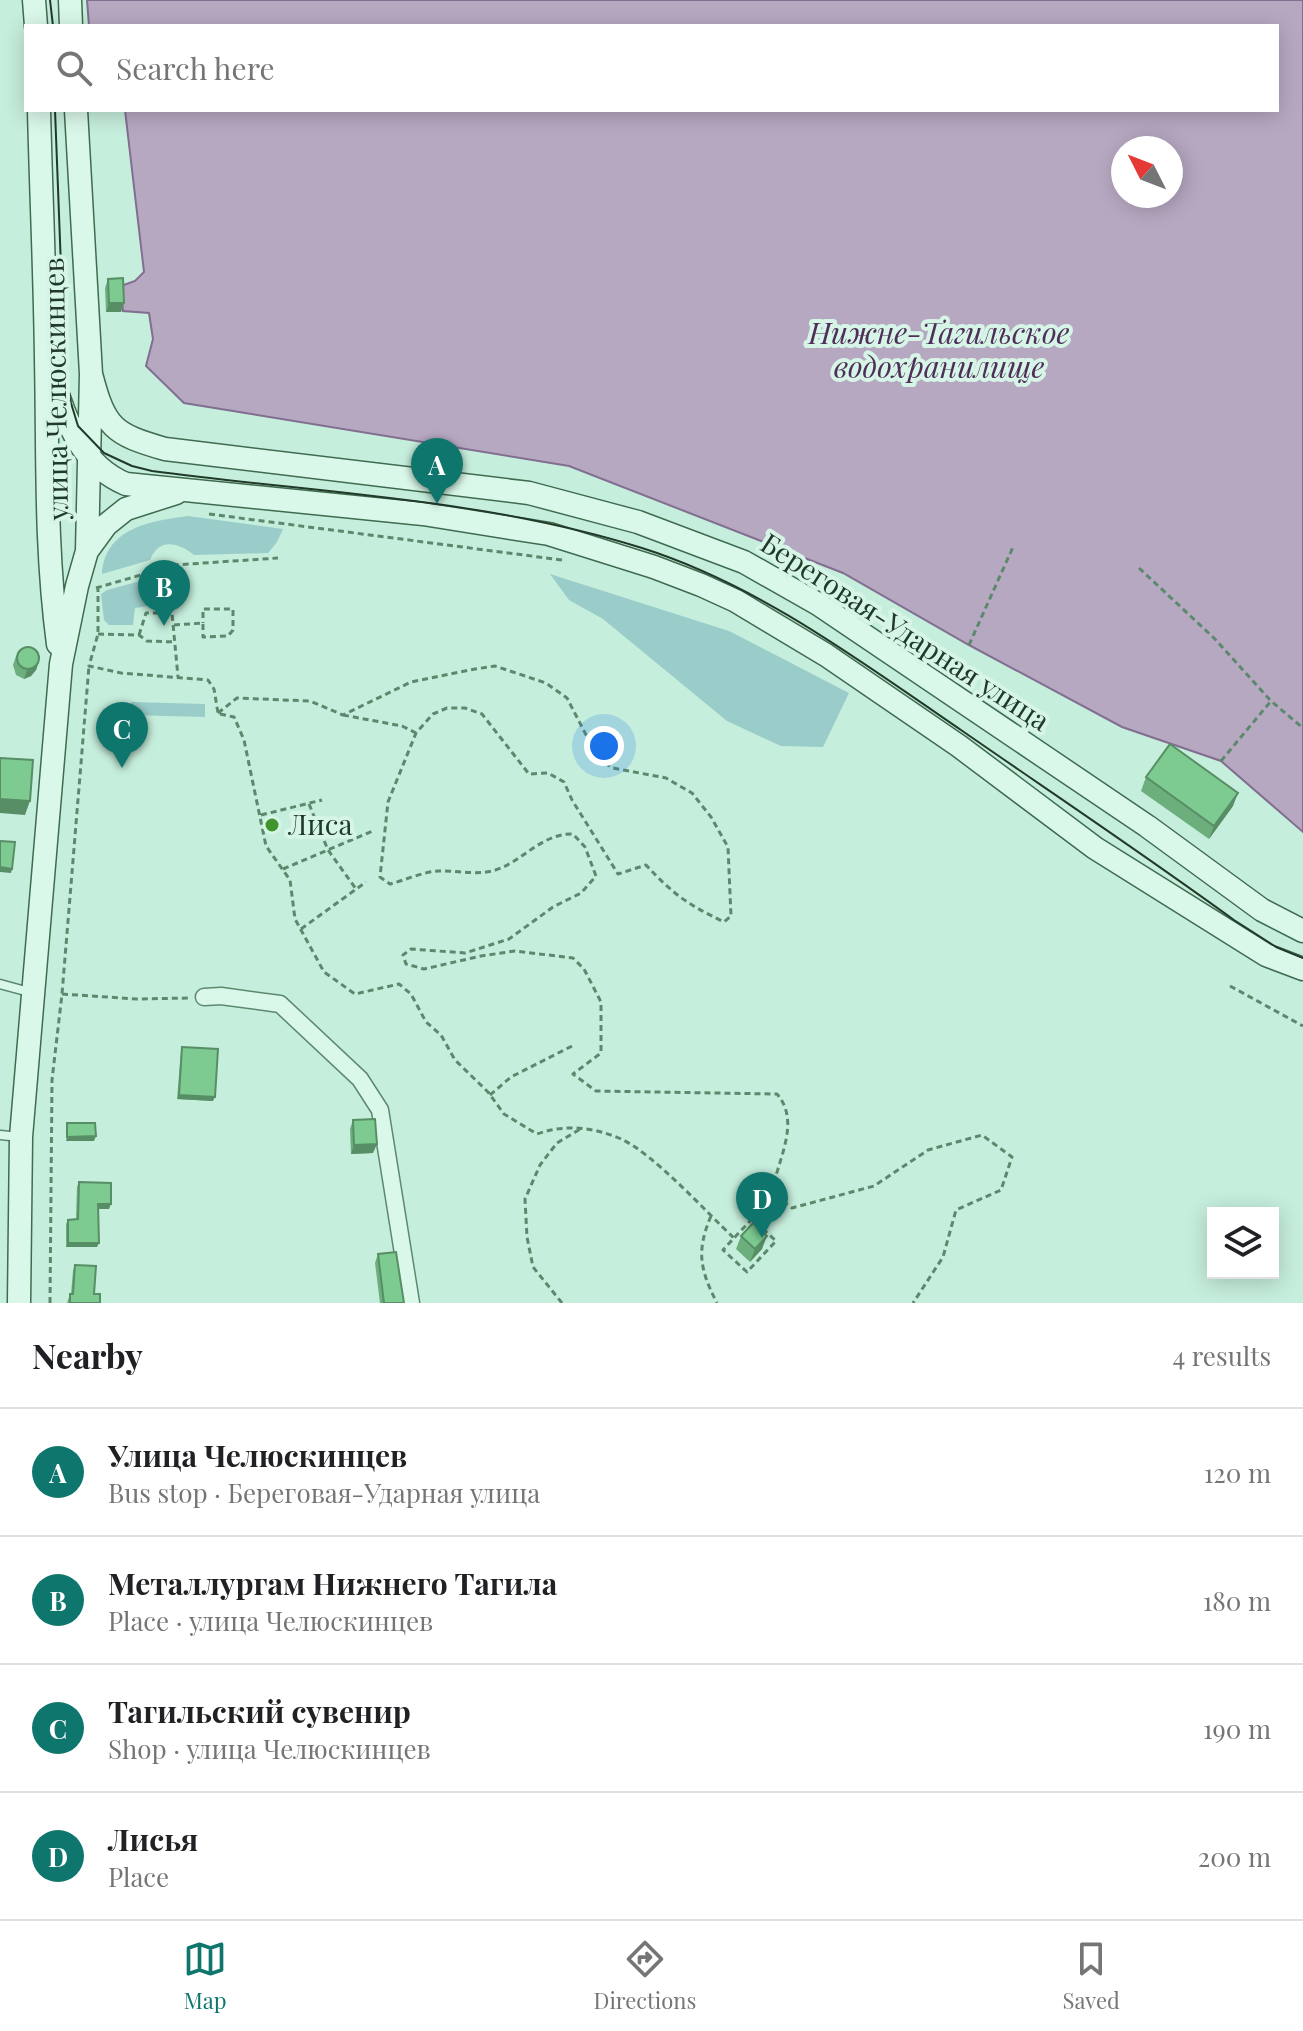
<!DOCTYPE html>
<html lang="en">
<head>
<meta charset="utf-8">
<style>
  :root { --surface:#fff; --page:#f2f2f2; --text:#202124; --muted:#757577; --line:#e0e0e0; --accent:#0f766e }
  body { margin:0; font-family:"Playfair Display",serif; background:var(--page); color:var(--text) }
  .controls { position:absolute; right:24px; bottom:24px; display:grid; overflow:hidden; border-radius:0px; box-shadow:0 4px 20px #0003 }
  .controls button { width:72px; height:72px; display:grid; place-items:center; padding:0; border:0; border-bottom:2px solid var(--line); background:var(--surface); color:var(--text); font:40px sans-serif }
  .compass { position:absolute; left:1111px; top:136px; width:72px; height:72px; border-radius:50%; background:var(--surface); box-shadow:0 4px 20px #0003; rotate:312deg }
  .you { position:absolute; left:604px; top:746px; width:28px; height:28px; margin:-20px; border:6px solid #fff; border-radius:50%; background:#1a73e8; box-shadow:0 0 0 12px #1a73e833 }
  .badge { display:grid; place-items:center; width:52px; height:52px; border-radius:50%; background:var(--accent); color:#fff; font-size:26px; font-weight:700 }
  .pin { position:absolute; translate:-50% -66px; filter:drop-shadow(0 2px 4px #0008) }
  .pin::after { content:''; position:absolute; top:42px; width:28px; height:24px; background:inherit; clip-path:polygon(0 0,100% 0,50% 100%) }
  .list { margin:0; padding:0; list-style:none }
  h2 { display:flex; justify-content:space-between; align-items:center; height:104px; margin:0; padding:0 32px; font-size:34px }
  h2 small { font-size:26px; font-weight:400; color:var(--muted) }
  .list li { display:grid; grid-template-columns:52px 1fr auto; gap:24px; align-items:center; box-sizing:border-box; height:128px; padding:0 32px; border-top:2px solid var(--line) }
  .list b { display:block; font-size:30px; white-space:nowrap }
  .list p { margin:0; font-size:26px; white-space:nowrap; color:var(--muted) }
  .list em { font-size:26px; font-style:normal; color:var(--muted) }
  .icon { flex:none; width:44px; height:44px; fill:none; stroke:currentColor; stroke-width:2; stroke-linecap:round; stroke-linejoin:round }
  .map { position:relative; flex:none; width:1303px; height:1303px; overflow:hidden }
  .search { position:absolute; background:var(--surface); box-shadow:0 4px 20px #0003; left:24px; right:24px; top:24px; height:88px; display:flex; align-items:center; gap:20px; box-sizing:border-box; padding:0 28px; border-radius:0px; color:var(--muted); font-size:30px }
  .sheet { height:616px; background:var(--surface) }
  nav { display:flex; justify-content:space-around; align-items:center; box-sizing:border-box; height:112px; border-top:2px solid var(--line); background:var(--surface); font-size:22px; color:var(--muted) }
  nav a { display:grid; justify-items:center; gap:4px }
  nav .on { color:var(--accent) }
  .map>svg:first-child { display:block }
</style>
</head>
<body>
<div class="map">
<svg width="1303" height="1303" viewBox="0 0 1303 1303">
  <rect width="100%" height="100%" fill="#c6eedc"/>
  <!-- green -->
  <path fill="#9accc9" d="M188,516L283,529L277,542L268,553L194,555C179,543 159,537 150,560L102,574C105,528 150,521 188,516Z
    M167,574L168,603L135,608L133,625H109L104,620L101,594L107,590Z
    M550,574L729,631L849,693L823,747L781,746L727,721L603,619L569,600Z
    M131,702L205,704V717L130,715Z"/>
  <!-- water -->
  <path fill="#b6a8c1" stroke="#826e90" stroke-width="2" fill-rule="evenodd" d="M87,0H1303V832L1221,761L1122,727L969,645L843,573L569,466L184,403L146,366L153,339L149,313L123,311L121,286L135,281L144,272L125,110H1277V26H89ZM1123,148H1171V196H1123Z"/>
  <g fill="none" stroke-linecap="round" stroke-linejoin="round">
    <!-- lane casing -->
    <g stroke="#5c896d" stroke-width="11">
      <path id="lane" d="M0,984L33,993
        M0,1135L20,1137"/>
    </g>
    <!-- street casing -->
    <g stroke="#5c896d" stroke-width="19">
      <path id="street" d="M204,997L221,996L280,1004L360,1079L380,1110L411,1303"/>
    </g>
    <!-- secondary casing -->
    <g stroke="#3f6b4e" stroke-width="25">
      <path id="secondary" d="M34,0L36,26
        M70,0L71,26
        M39,110C41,193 45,276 46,359C48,457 45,546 58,644
        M46,360C63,408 75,463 126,484L423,514L549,534L654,567L701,585L736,601L826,655L959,746L1095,848L1266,955L1303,969
        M91,374C105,428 113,434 165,449L529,493L638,522L744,562L818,604L1147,826L1262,910L1303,931
        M87,551L106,525L126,509L176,493
        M19,1303L21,1137L61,664L77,586L87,551L91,374L76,110"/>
    </g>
    <!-- path -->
    <path stroke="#5c896d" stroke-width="3" stroke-dasharray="6 4" stroke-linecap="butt" d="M209,514L562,560
      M175,565L172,613L178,677
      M1139,568L1214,638L1271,701L1303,728
      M98,586V634L89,666L121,673L208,680L214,689L218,713
      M96,588L175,565L278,558
      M174,625L203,623V637L228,636L233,630V609H203V623
      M98,634L139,635L147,641L176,642
      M139,635L146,613H172
      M969,645L1013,547
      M218,713L237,698L310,701L343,715L411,682L475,669L495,666L546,683L567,698L599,760L613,768L666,778L692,793L711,817L728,847L731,916L724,922C687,904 674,895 646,865L618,874L572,800L564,782L548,773L529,774L482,714L465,708H447L433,714L416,733L388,802L380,877L390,884C405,880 423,872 438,871C459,870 480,877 501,868C525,858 544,833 573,834L585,847L596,876L581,893L553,907L509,939L465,953L411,949L403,955L406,964L424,969L481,956L515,951L573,958L584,969L601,1002V1053L573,1074L596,1091L777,1094C802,1123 776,1162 772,1194L792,1208L874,1186L928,1150L982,1135L1012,1157L1001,1190L956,1210L943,1257L913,1303
      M220,714L234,717L244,740L266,846L290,880L295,919L324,972L355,994L399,984L411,994L426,1022L441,1035L455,1060L488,1092L504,1114L537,1134C565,1124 594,1127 621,1139C654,1154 706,1212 734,1238L723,1250L747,1272L776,1241L752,1219L734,1238
      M343,715L402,726L416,733
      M1221,761L1271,701
      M309,804L328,850L356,889
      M261,815L322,800
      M283,869L375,830
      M301,929L366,882
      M1230,986L1303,1026
      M62,994L137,999L190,998
      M490,1095L511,1077L572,1046
      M711,1216C696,1251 700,1270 717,1303
      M50,1303L52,1080L62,994L89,666
      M562,1303L533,1267L527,1237L525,1199L540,1165L557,1143L582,1128"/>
    <!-- lane -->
    <use href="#lane" stroke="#daf8ea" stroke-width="8"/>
    <!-- street -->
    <use href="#street" stroke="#daf8ea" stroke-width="16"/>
    <!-- secondary -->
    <use href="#secondary" stroke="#daf8ea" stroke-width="22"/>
    <!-- tram -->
    <path stroke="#203928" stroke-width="2" d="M50,0L53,26
      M55,110L65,371L71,403L78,426L104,453L132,466L152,471C316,493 483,498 642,548C759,585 860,661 961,730C1052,793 1145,855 1234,920L1276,947L1303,958"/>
  </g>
  <!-- wall -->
  <path fill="#6caf7d" d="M108,279L124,303L121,312H106L105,288Z
    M16,656L39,661L36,670L31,676L24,679L16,675L13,665Z
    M1146,777L1233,806L1209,839L1141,791Z
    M182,1047L213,1101L177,1099L181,1051Z
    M353,1120L373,1153L351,1154L350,1129Z
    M79,1182L109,1209H98L97,1247H66V1224L68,1220L76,1219L77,1187Z
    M741,1236L762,1249L750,1262L736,1249Z
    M378,1254L404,1303H380L375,1263Z
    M75,1265L94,1294L100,1303H67L70,1294H71L73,1271Z"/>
  <!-- shaded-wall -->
  <path fill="#588e66" d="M109,303H124L121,312H106Z
    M39,661L36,670L31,676L24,679L27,670Z
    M1238,793L1233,806L1209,839L1214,826Z
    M0,799L30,801L25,815L0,813Z
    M0,867L12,869L11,873L0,872Z
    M179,1095L215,1097L213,1101L177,1099Z
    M96,1136L94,1141H66L67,1137Z
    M377,1144L373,1153L351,1154L354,1145Z
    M98,1204H111L109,1209H97Z
    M767,1236L762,1249L750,1262L755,1249Z
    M68,1243H99L97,1247H66Z"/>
  <!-- building -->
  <path fill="#7dcb91" stroke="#588e66" stroke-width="2" d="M123,278L124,303H109L108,279Z
    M17 658a11 11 0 1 1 22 0a11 11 0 1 1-22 0Z
    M1170,744L1238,793L1214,826L1146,777Z
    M0,758L33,760L30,801L0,799Z
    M0,841L15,842L12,869L0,867Z
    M182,1047L218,1049L215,1097L179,1095Z
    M375,1119L377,1144L354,1145L353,1120Z
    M67,1123H95L96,1136L67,1137Z
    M79,1182L111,1183V1204H98L99,1243H68V1220L78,1219Z
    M753,1223L767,1236L755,1249L741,1236Z
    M396,1252L404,1303H384L378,1254Z
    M75,1265L96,1266L94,1294H100V1303H70V1294H73Z"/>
  <!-- markers -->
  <circle fill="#3f962d" stroke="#d6f5e7" stroke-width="3" cx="272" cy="825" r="8"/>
  <g text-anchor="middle" stroke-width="8" stroke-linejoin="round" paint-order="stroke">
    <!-- street labels -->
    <g font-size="28" fill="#203928" stroke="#d6f5e7">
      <text transform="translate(56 389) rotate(-91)" y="10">улица Челюскинцев</text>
      <text transform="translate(905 632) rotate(33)" y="10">Береговая-Ударная улица</text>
    </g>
    <!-- poi labels -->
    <g font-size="28" fill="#203928" stroke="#d6f5e7" text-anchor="start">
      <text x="288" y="835">Лиса</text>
    </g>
    <!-- water labels -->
    <g font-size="30" font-style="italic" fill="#4f2f59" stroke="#d6f5e7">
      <text x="939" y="344">Нижне-Тагильское<tspan x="939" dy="34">водохранилище</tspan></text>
    </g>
  </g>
</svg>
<div class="controls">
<button><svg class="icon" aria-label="layers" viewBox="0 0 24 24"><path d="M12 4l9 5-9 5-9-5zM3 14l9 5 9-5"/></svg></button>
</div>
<svg class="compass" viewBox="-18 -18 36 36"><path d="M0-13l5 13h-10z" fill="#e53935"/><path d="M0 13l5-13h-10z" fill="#757577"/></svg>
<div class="you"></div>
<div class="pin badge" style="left:437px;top:504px">A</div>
<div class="pin badge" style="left:164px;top:626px">B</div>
<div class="pin badge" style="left:122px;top:768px">C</div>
<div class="pin badge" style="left:762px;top:1238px">D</div>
<div class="search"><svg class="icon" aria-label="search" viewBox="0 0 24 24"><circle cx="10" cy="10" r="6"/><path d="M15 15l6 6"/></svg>Search here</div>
</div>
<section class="sheet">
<h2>Nearby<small>4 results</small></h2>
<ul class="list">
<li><span class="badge">A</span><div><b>Улица Челюскинцев</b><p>Bus stop · Береговая-Ударная улица</p></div><em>120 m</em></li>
<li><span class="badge">B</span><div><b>Металлургам Нижнего Тагила</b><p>Place · улица Челюскинцев</p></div><em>180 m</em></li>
<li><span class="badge">C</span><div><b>Тагильский сувенир</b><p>Shop · улица Челюскинцев</p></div><em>190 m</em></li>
<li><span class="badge">D</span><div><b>Лисья</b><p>Place</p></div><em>200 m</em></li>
</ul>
</section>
<nav>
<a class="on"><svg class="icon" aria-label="map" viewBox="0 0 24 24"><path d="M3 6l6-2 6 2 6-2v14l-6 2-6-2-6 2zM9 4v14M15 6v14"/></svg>Map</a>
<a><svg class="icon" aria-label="directions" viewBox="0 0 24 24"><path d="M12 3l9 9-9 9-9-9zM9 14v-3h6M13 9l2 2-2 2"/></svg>Directions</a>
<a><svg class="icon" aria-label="saved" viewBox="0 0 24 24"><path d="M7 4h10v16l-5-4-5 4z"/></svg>Saved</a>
</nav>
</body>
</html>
